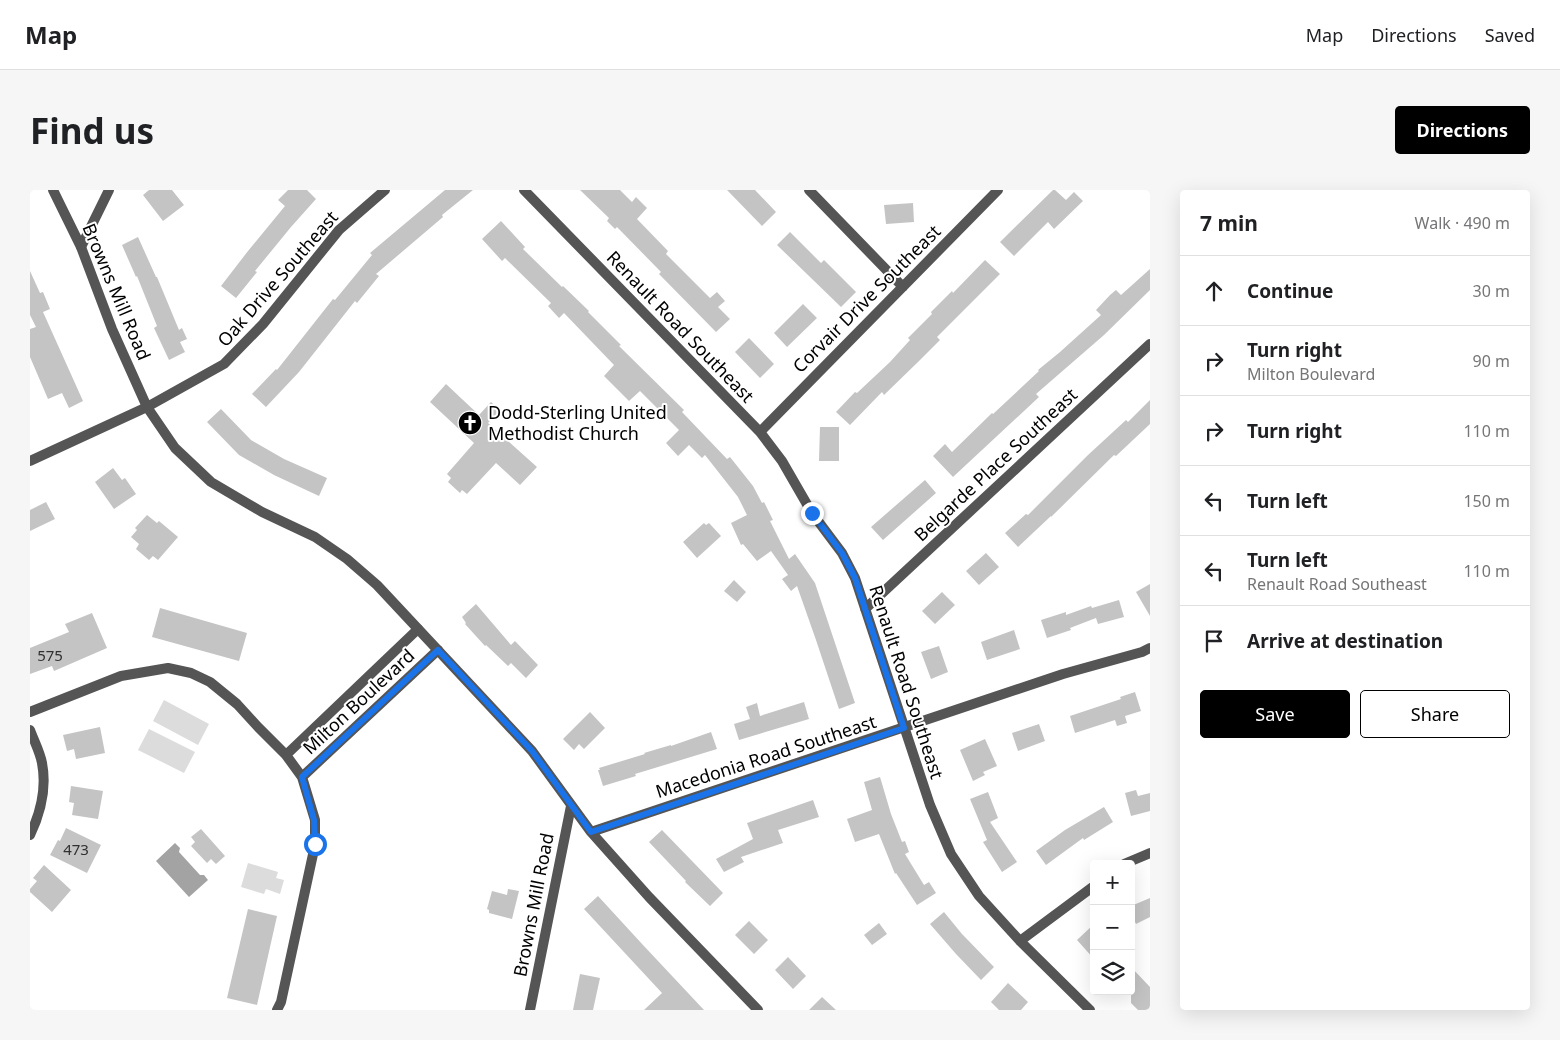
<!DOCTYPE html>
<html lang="en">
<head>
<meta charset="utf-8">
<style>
  :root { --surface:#fff; --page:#f6f6f6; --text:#202124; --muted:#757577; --line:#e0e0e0; --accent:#000 }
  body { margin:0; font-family:"Noto Sans",sans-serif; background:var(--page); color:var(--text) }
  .controls { position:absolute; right:15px; bottom:15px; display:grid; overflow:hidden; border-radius:5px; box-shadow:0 5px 20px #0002 }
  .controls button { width:45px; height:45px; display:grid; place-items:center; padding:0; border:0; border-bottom:1px solid var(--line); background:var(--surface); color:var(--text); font:25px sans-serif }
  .stop { position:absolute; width:15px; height:15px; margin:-11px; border:4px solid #1a73e8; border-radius:50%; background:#fff }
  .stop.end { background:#1a73e8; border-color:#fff; box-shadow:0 1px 5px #0008 }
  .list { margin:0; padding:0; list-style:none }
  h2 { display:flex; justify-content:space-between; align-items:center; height:65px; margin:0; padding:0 20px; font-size:21px }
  h2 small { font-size:16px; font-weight:400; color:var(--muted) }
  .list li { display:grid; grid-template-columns:32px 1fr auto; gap:15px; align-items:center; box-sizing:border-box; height:70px; padding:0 20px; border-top:1px solid var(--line) }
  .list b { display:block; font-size:19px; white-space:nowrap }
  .list p { margin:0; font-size:16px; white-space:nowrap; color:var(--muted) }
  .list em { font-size:16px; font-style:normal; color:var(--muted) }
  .actions { display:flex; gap:10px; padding:15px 20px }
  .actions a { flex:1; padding:11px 0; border:1px solid var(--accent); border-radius:5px; text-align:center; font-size:18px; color:var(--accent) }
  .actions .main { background:var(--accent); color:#fff }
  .icon { flex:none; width:28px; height:28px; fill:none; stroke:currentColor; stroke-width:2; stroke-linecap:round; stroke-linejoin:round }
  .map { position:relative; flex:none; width:1120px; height:820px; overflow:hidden; border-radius:5px }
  header { display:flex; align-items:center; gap:30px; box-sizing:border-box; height:70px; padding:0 25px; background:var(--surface); border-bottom:1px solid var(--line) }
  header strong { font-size:24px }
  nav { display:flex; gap:28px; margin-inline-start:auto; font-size:18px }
  .intro { display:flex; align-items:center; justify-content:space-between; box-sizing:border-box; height:120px; padding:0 30px }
  h1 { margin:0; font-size:35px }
  .button { padding:12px 22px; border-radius:5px; background:var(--accent); color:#fff; font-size:18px; font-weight:700 }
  main { display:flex; gap:30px; padding:0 30px }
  aside { flex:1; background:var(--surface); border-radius:5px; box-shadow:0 5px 20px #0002 }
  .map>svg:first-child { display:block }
</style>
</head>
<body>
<header>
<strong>Map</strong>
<nav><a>Map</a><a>Directions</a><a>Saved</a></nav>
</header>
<div class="intro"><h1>Find us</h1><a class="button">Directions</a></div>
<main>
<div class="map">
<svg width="1120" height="820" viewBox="0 0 1120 820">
  <rect width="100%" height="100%" fill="#fff"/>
  <!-- green -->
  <path fill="#dcdcdc" d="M134,510L179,534L168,555L123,531Z
    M119,539L165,562L154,583L108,560Z
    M218,673L248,682L246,688L254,690L250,704L236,699L234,704L211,697Z"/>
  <!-- water -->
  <path fill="#a3a3a3" d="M145,653L150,658L149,662L170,685H174L178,690L159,707L126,671Z"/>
  <!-- building -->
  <path fill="#c4c4c4" d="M119,0H142L154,15L133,31L113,5Z
    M258,0H277L286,9L261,37L225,81L227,82L206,108L191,96L218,61L255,16L248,10Z
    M415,0H443L412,25L413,27L346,84L349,86L327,113L325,111L269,182L236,217L222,204L246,179L247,180L303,109L305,110L342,65L340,63Z
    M550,0H590L602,12L606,7L617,18L607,29L638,61L636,64L680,108L687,102L695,111L688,117L700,129L686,142L629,84L631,82L587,37L585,39L577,31L579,28Z
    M697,0H725L746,22L732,36Z
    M1023,0H1025L1036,10L1044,2L1053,11L1024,39L1018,32L984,66L970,52Z
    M883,13L884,32L856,34L854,15Z
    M471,31L495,57L493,59L532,97L533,96L559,121L558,122L591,155L589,156L654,220L652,222L697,269L700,267L723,296L732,313L734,312L743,330L740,331L759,369L765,364L785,393L825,513L809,519L786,450L767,396L761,401L752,389L758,385L741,361L727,371L713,354L711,355L701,333L717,325L708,307L675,265L672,268L659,255L648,266L636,253L649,240L610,201L599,211L574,186L584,175L534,123L529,128L518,116L521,113L475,68L472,71L452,49Z
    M760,42L791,73L794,70L826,102L811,117L747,55Z
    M108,47L126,87H127L149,140L152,138L157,149L150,152L155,162L139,170L124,138L127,136L107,86L106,87L92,55Z
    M955,70L970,84L907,147L910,150L889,171L854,205L852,202L820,235L806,222L825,202L827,203L860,172L880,150L878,148L902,124L901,122L922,101L923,103Z
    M1120,79V100L1074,145L1006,204L1009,207L923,287L903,266L915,254L922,262L962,223L963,224L1009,181L1008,180L1030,162L1071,125L1066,120L1080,105L1086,100L1091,105Z
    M0,81L10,103L13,102L20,119L13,122L53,211L39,218L32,203L18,209L0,167V139L6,137L0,125Z
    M773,114L787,128L757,157L744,143Z
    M719,148L744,174L730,188L705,162Z
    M416,194L449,225L461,212L470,220L458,233L507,277L490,295L466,273L437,304L432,300L430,303L418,292L421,288L417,284L444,253L400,212Z
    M1120,210V234L1086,266L1084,265L1021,327V326L988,357L975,343L996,324L998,325L1058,265L1096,230L1098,232Z
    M191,219L221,250L254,269L297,288L289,306L244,285L209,265L177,232Z
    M790,237H809V271H789Z
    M83,278L92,290L95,288L106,304L84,319L65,292Z
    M895,290L906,303L853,350L841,337Z
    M16,312L25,329L0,341V320Z
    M117,325L127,333L129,331L148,347L128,370L123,366L119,370L106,359L109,354L101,347L107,340L105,338Z
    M674,333L676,335L679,333L691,346L667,368L653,352Z
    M956,363L969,377L949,395L936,381Z
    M704,390L716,402L707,412L694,401Z
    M1120,394V426L1106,402Z
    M912,402L925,415L905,434L892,421Z
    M1089,410L1094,427L1068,434L1066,428L1040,438L1041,440L1017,448L1011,430L1036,422V425L1061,416L1062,418Z
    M446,414L481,455L485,451L508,475L496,488L481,473L478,476L456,455L455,456L435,434L436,433L432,427Z
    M130,418L217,443L209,471L122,447Z
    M62,423L77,458L24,481L22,476L0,484V458L39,442L35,434Z
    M984,440L990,459L957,470L951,452Z
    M909,456L918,482L901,489L891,462Z
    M1105,502L1111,521L1095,526L1097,533L1087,536L1085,530L1045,543L1040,526L1091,509L1090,507Z
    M774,512L779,529L709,550L704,534L720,529L716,517L727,513L730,526Z
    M560,522L575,538L554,559L549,554L544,560L533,549Z
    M1009,534L1015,551L988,561L982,543Z
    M70,537L75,563L46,569L44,559L37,561L33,545Z
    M681,542L687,559L605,584L606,586L573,596L568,580H570L569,578L615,564L614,563L641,555V556Z
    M955,549L967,576L953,582L955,585L943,591L930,560Z
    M850,587L861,624L872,652L875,651L879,662L875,664L894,695L899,692L906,703L887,715L866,683L865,684L849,644L825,652L817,629L842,620L834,592Z
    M41,596L73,601L68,629L42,625L44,613L39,612Z
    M1106,600L1108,606L1120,603V621L1101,626L1095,603Z
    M958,602L968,628L960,632L987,672L972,682L953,652L957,650L940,609Z
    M783,610L789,627L748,640L753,653L711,667L714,672L694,682L686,669L723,649L717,633Z
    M1074,617L1083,632L1054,650L1053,648L1016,675L1006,661L1035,640Z
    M36,638L71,655L57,683L20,665L28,650L30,651Z
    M171,639L195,666L186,674L181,669L177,673L161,656L165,652L161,647Z
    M632,640L693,703L680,716L655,692L656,691L619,652Z
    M14,675L41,700L22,722L0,702V699L7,691L3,688Z
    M478,699L489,701L482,729L459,723V720L457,719L462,701L477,705Z
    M568,706L613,755L674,820H614L632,803L554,719Z
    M1120,708V727L1106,734L1101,724V716Z
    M218,719L247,726L227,815L197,808Z
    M914,722L932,744L964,777L951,790L926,764L900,734Z
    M719,731L738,750L724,764L705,745Z
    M849,733L857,744L842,755L834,745Z
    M1064,734V769L1047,750Z
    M758,767L776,786L763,799L745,780Z
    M1101,777L1120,797V820H1108L1101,813Z
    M550,784L570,788L563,820H543Z
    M978,793L998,812L991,820H969L961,812Z
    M792,807L806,820H779Z"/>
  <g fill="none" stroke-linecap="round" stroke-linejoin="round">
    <!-- minor -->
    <path stroke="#555" stroke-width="10" d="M494,0L730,242L752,271L782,323L812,363L825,388L900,615L921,664L949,706L990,751L1060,820
      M779,0L873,97
      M51,57L79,0
      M730,242L968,0
      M0,271L117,217L194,174L233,134L309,40L355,0
      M835,419L1120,154
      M0,522L91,486L138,478L161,483L180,492L207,514L228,537L256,565L272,587L285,630V655L251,812L247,820
      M0,540C4,551 10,562 12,573C17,599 11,622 0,645
      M256,565L388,439
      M272,587L408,460
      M1094,674L1120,663
      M990,751L1064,696"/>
    <!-- tertiary -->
    <path stroke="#555" stroke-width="10" d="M23,0L51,57L82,139L117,217L145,258L181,292L232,322L285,347L317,369L347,395L502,561L561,642L619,707L728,820
      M561,642L1033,484L1112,462L1120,458
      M500,820L541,616"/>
  </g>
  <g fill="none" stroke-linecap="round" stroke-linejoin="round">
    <!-- route -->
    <path stroke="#1a73e8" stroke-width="6" d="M285,654L284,630L272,587L408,460L502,561L561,642L874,538L825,388L812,363L782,323"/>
  </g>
  <!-- icons -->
  <defs>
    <g id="church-disc" transform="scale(1.25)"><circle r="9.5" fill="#000" stroke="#fff"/><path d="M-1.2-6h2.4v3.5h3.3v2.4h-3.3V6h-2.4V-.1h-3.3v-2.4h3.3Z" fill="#fff"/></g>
  </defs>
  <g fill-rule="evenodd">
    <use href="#church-disc" x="440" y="233"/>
  </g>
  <g text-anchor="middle" stroke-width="4" stroke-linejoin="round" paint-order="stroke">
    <!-- number labels -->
    <g font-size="15" fill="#313131">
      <text x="20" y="471">575</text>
      <text x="46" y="665">473</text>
    </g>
    <!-- street labels -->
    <g font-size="18" fill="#000" stroke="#fff">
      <text transform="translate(248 89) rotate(-49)" y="6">Oak Drive Southeast</text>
      <text transform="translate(86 102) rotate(67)" y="6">Browns Mill Road</text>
      <text transform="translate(837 109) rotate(-45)" y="6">Corvair Drive Southeast</text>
      <text transform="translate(650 137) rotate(46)" y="6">Renault Road Southeast</text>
      <text transform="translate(966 275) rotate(-43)" y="6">Belgarde Place Southeast</text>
      <text transform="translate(876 492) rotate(72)" y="6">Renault Road Southeast</text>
      <text transform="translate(329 512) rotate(-43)" y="6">Milton Boulevard</text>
      <text transform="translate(736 567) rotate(-18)" y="6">Macedonia Road Southeast</text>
      <text transform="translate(504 715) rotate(-79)" y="6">Browns Mill Road</text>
    </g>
    <!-- poi labels -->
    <g font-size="18" fill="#000" stroke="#fff" text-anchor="start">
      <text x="458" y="229">Dodd-Sterling United<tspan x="458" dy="21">Methodist Church</tspan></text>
    </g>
  </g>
</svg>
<div class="controls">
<button>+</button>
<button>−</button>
<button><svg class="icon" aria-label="layers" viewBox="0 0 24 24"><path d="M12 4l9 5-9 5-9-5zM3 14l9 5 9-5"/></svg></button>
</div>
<div class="stop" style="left:285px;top:654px"></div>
<div class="stop end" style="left:782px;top:323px"></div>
</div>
<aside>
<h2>7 min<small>Walk · 490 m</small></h2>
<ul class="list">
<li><svg class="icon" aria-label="ahead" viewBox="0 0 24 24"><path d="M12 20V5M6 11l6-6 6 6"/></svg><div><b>Continue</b></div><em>30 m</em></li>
<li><svg class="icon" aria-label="right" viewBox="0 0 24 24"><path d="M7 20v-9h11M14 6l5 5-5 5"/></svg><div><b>Turn right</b><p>Milton Boulevard</p></div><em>90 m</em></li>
<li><svg class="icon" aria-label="right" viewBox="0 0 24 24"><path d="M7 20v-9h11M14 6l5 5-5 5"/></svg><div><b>Turn right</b></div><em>110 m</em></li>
<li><svg class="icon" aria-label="left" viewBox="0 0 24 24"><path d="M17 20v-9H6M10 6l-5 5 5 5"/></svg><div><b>Turn left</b></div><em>150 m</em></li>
<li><svg class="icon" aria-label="left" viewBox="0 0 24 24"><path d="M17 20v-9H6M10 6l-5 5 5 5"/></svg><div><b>Turn left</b><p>Renault Road Southeast</p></div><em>110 m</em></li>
<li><svg class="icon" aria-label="arrive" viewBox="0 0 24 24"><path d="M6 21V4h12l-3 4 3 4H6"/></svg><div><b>Arrive at destination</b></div></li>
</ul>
<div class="actions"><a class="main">Save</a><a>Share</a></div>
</aside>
</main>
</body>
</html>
